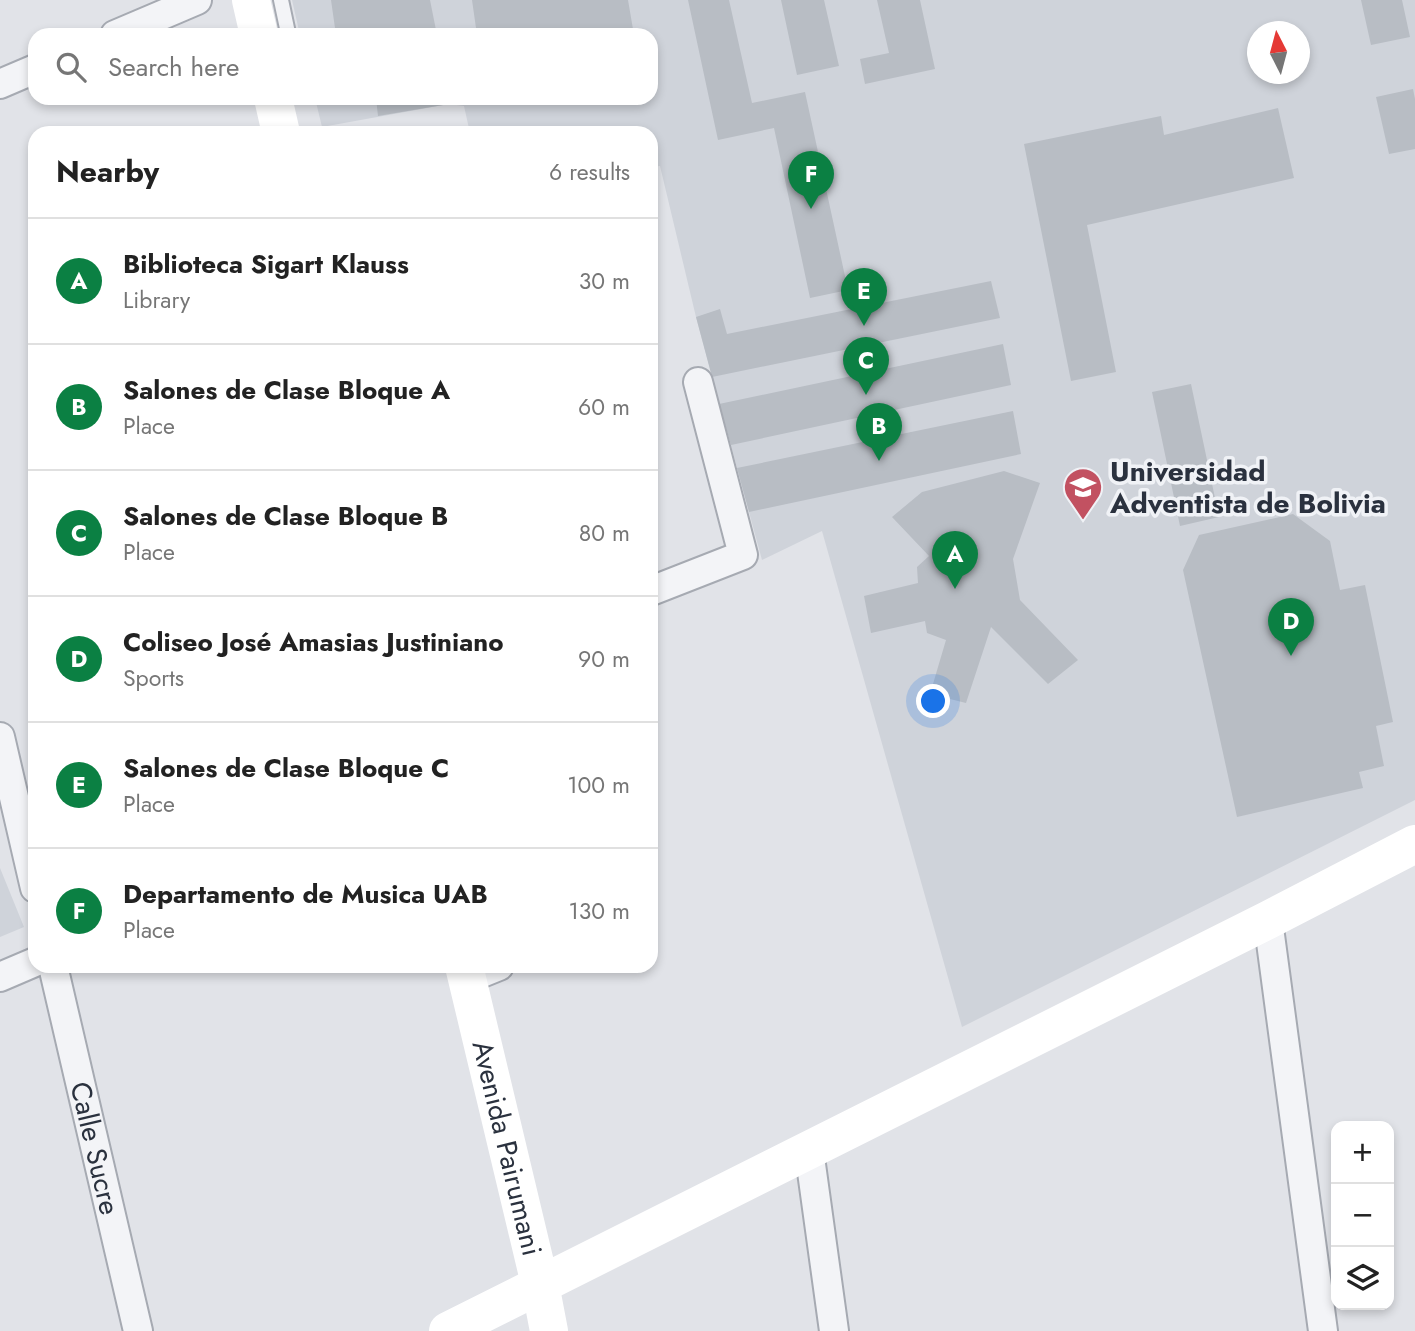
<!DOCTYPE html>
<html lang="en">
<head>
<meta charset="utf-8">
<style>
  :root { --surface:#fff; --page:#f6f6f6; --text:#222; --muted:#767676; --line:#e0e0e0; --accent:#0b8043 }
  body { margin:0; font-family:Jost,sans-serif; background:var(--page); color:var(--text) }
  .controls { position:absolute; right:21px; bottom:21px; display:grid; overflow:hidden; border-radius:14px; box-shadow:0 4px 10px #0003 }
  .controls button { width:63px; height:63px; display:grid; place-items:center; padding:0; border:0; border-bottom:2px solid var(--line); background:var(--surface); color:var(--text); font:35px sans-serif }
  .compass { position:absolute; left:1247px; top:21px; width:63px; height:63px; border-radius:50%; background:var(--surface); box-shadow:0 4px 10px #0003; rotate:354deg }
  .you { position:absolute; left:934px; top:702px; width:24px; height:24px; margin:-18px; border:5px solid #fff; border-radius:50%; background:#1a73e8; box-shadow:0 0 0 10px #1a73e833 }
  .badge { display:grid; place-items:center; width:46px; height:46px; border-radius:50%; background:var(--accent); color:#fff; font-size:23px; font-weight:700 }
  .pin { position:absolute; translate:-50% -58px; filter:drop-shadow(0 2px 4px #0008) }
  .pin::after { content:''; position:absolute; top:37px; width:24px; height:21px; background:inherit; clip-path:polygon(0 0,100% 0,50% 100%) }
  .list { margin:0; padding:0; list-style:none }
  h2 { display:flex; justify-content:space-between; align-items:center; height:91px; margin:0; padding:0 28px; font-size:30px }
  h2 small { font-size:23px; font-weight:400; color:var(--muted) }
  .list li { display:grid; grid-template-columns:46px 1fr auto; gap:21px; align-items:center; box-sizing:border-box; height:126px; padding:0 28px; border-top:2px solid var(--line) }
  .list b { display:block; font-size:26px; white-space:nowrap }
  .list p { margin:0; font-size:23px; white-space:nowrap; color:var(--muted) }
  .list em { font-size:23px; font-style:normal; color:var(--muted) }
  .icon { flex:none; width:38px; height:38px; fill:none; stroke:currentColor; stroke-width:2; stroke-linecap:round; stroke-linejoin:round }
  .map { position:relative; flex:none; width:1415px; height:1331px; overflow:hidden }
  .search { position:absolute; background:var(--surface); box-shadow:0 4px 10px #0003; left:28px; top:28px; width:630px; height:77px; display:flex; align-items:center; gap:18px; box-sizing:border-box; padding:0 24px; border-radius:21px; color:var(--muted); font-size:26px }
  .panel { position:absolute; background:var(--surface); box-shadow:0 4px 10px #0003; left:28px; top:126px; width:630px; height:847px; border-radius:21px }
  .map>svg:first-child { display:block }
</style>
</head>
<body>
<div class="map">
<svg width="1415" height="1331" viewBox="0 0 1415 1331">
  <rect width="100%" height="100%" fill="#e1e3e8"/>
  <!-- built -->
  <path fill="#cfd3da" fill-rule="evenodd" d="M292,0H1415V800L962,1027L822,531L762,560L696,317L660,166L651,167V133H470L464,106L449,104L322,127L315,98H651V35H300ZM1258,32H1300V74H1258Z
    M0,868L24,927L0,937Z"/>
  <!-- building -->
  <path fill="#b8bdc4" d="M331,0H430L437,35H336Z
    M472,0H628L634,35H477Z
    M688,0H729L752,103L805,92L848,290L810,298L774,128L718,140Z
    M781,0H824L839,66L797,75Z
    M877,0H920L935,69L865,84L860,59L889,53Z
    M1361,0H1402L1410,37L1371,45Z
    M1413,89L1415,99V149L1389,154L1376,97Z
    M376,98H448L449,104L378,116Z
    M1278,108L1294,178L1087,225L1116,372L1071,381L1024,144L1161,116L1164,135Z
    M991,281L1000,318L712,377L696,317L720,309L727,334Z
    M1003,344L1011,385L731,445L719,404Z
    M1191,384L1219,517L1180,526L1152,392Z
    M1013,411L1021,454L749,512L737,468Z
    M1004,471L1040,483L1013,559L1020,600L1078,660L1048,684L991,627L966,703L930,694L946,640L927,633L925,621L871,633L864,596L918,583L917,567L929,556L892,517L922,492Z
    M1293,514L1330,541L1340,590L1365,585L1393,722L1376,726L1384,766L1359,772L1363,788L1237,817L1183,570L1199,535Z"/>
  <g fill="none" stroke-linecap="round" stroke-linejoin="round">
    <!-- lane casing -->
    <g stroke="#a6aab2" stroke-width="18">
      <path id="lane" d="M281,0L288,33L287,35"/>
    </g>
    <!-- street casing -->
    <g stroke="#a6aab2" stroke-width="32">
      <g id="street">
        <path d="M115,35L197,0"/>
        <path d="M0,84L35,69"/>
        <path d="M651,591L743,555L698,382"/>
        <path d="M0,737L35,888"/>
        <path d="M1268,920L1323,1331"/>
        <path id="s1" d="M53,966L138,1331"/>
        <path d="M0,977L35,962"/>
        <path d="M467,979L499,966"/>
        <path d="M809,1150L834,1331"/>
      </g>
    </g>
    <!-- lane -->
    <use href="#lane" stroke="#f3f4f7" stroke-width="14"/>
    <!-- street -->
    <use href="#street" stroke="#f3f4f7" stroke-width="28"/>
    <!-- secondary -->
    <g stroke="#fff" stroke-width="38">
      <path d="M251,0L259,35"/>
      <path d="M273,98L281,133"/>
      <path id="s2" d="M464,966L540,1284L549,1331"/>
      <path d="M448,1331L1268,920L1415,844"/>
    </g>
  </g>
  <!-- icons -->
  <defs>
    <g id="university-pin" transform="scale(2.0125)"><path d="M0 17L-7.5 6A9.5 9.5 0 1 1 7.5 6Z" fill="#c25161" stroke="#f0f2f6"/><path d="M0-5L7-2L0 1L-7-2ZM-4 1L0 2.5L4 1V4Q0 6-4 4Z" fill="#fff"/></g>
  </defs>
  <g fill-rule="evenodd">
    <use href="#university-pin" x="1083" y="487"/>
  </g>
  <g text-anchor="middle" stroke-width="7" stroke-linejoin="round" paint-order="stroke">
    <!-- poi labels -->
    <g font-size="28" font-weight="bold" fill="#2a313e" stroke="#f0f2f6" text-anchor="start">
      <text x="1110" y="481">Universidad<tspan x="1110" dy="32">Adventista de Bolivia</tspan></text>
    </g>
    <!-- street labels -->
    <g font-size="28" fill="#2a313e" stroke="#f0f2f6">
      <text dy="10" stroke="none"><textPath href="#s1" startOffset="187">Calle Sucre</textPath></text>
      <text dy="10" stroke="none"><textPath href="#s2" startOffset="187">Avenida Pairumani</textPath></text>
    </g>
  </g>
</svg>
<div class="controls">
<button>+</button>
<button>−</button>
<button><svg class="icon" aria-label="layers" viewBox="0 0 24 24"><path d="M12 4l9 5-9 5-9-5zM3 14l9 5 9-5"/></svg></button>
</div>
<svg class="compass" viewBox="-18 -18 36 36"><path d="M0-13l5 13h-10z" fill="#e53935"/><path d="M0 13l5-13h-10z" fill="#767676"/></svg>
<div class="you"></div>
<div class="pin badge" style="left:955px;top:589px">A</div>
<div class="pin badge" style="left:879px;top:461px">B</div>
<div class="pin badge" style="left:866px;top:395px">C</div>
<div class="pin badge" style="left:1291px;top:656px">D</div>
<div class="pin badge" style="left:864px;top:326px">E</div>
<div class="pin badge" style="left:811px;top:209px">F</div>
<div class="search"><svg class="icon" aria-label="search" viewBox="0 0 24 24"><circle cx="10" cy="10" r="6"/><path d="M15 15l6 6"/></svg>Search here</div>
<section class="panel">
<h2>Nearby<small>6 results</small></h2>
<ul class="list">
<li><span class="badge">A</span><div><b>Biblioteca Sigart Klauss</b><p>Library</p></div><em>30 m</em></li>
<li><span class="badge">B</span><div><b>Salones de Clase Bloque A</b><p>Place</p></div><em>60 m</em></li>
<li><span class="badge">C</span><div><b>Salones de Clase Bloque B</b><p>Place</p></div><em>80 m</em></li>
<li><span class="badge">D</span><div><b>Coliseo José Amasias Justiniano</b><p>Sports</p></div><em>90 m</em></li>
<li><span class="badge">E</span><div><b>Salones de Clase Bloque C</b><p>Place</p></div><em>100 m</em></li>
<li><span class="badge">F</span><div><b>Departamento de Musica UAB</b><p>Place</p></div><em>130 m</em></li>
</ul>
</section>
</div>
</body>
</html>
